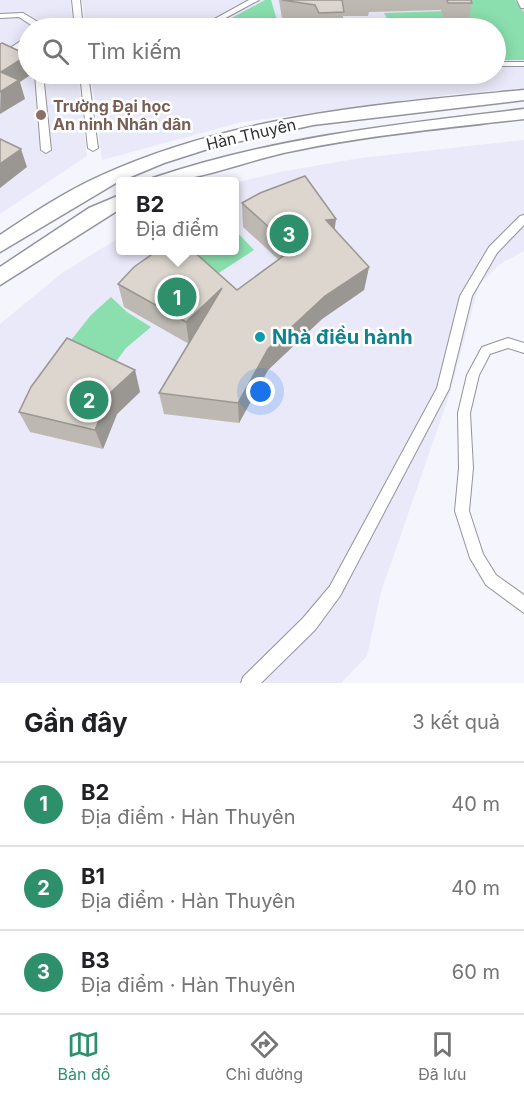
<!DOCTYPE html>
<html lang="vi">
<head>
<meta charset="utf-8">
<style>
  :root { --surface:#fff; --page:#f6f6f6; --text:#202124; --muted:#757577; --line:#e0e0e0; --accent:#2e906a }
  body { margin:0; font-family:Inter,sans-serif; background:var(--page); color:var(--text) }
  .you { position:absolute; left:261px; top:392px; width:21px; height:21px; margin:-15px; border:4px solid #fff; border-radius:50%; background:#1a73e8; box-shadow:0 0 0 9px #1a73e833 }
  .badge { display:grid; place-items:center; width:39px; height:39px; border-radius:50%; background:var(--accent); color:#fff; font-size:20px; font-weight:700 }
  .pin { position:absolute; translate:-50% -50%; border:3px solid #fff; box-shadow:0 2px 6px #0006 }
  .popup { position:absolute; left:116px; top:177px; width:123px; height:78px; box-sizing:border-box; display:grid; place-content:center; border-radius:6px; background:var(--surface); filter:drop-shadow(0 2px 4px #0005); font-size:20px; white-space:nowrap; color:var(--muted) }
  .popup b { font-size:22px; color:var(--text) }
  .popup::after { content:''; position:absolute; left:50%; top:100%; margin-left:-12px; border:12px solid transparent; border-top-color:var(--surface) }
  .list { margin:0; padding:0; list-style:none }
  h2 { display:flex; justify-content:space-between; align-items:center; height:78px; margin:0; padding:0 24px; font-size:26px }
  h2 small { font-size:20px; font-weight:400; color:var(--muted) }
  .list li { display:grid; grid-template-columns:39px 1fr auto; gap:18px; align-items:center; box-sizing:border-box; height:84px; padding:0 24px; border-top:2px solid var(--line) }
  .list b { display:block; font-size:22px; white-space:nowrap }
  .list p { margin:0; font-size:20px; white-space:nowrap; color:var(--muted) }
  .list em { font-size:20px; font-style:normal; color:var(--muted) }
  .icon { flex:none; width:33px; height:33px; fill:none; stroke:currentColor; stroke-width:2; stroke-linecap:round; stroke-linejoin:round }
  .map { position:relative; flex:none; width:524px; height:683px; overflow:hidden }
  .search { position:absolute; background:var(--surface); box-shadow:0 3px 15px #0003; left:18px; right:18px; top:18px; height:66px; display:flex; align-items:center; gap:15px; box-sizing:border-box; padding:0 21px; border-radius:33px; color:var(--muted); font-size:22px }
  .sheet { height:330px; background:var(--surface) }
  nav { display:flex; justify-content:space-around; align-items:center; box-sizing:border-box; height:84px; border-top:2px solid var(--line); background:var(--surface); font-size:16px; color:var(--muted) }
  nav a { display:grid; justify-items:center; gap:3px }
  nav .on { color:var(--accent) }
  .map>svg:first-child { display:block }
</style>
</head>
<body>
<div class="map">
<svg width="524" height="683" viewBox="0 0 524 683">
  <rect width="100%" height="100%" fill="#f5f5fe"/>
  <!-- built -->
  <path fill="#e9e9f9" d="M0,0H70L74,28H28V74H78L87,156L0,214Z
    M82,0H524V88L454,94L242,122L102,160L91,74H496V28H86Z
    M524,140V251L500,264L479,285L450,393L381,592L367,656L341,683H0V324L62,273L120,237V250H234V183L280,172L360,158Z"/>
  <!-- green -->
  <path fill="#8bdfae" d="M265,0H271L277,20L295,21L305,26V28H213Z
    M452,0H515L524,12V60H496V28H392L384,13L447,11Z
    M234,229L254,250L205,282L177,251L234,250Z
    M111,297L127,312L151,327L126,348L106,375L64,349L91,315Z"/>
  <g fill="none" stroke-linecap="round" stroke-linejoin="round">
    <!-- lane casing -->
    <g stroke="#93939b" stroke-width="2">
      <path id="lane" d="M72,0H80L83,28H75Z
        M249,0H259L207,28H198Z
        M517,0H524V8H521Z
        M23,13L38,22L40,28H32L31,25L19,17L0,18V14Z
        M25,38H28V43L0,61V55Z
        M496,62H524V66H496Z
        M35,74H43L51,150L46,153L41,150Z
        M80,74H88L98,148L93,151L88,148Z
        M524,215V225L497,253L472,296L449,389L340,596L315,630L261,683H241L243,677L303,618L330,586L437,388L460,296L489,247L520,216Z
        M508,338L524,343V353L508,348L490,354L479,375L470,413L473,468L469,511L483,554L496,575L524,595V613L486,585L470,558L455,511L459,468L458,413L467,375L482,347Z"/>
    </g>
    <!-- street casing -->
    <g stroke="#93939b" stroke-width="3">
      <path id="street" d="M524,90V100L313,125L214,147L164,163L116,183L0,252V235C33,213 66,191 102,175C234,115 381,104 524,90Z
        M524,109V119C447,128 369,135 293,151C246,160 199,182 151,182L153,178C274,137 398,124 524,109Z
        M120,195V209L0,285V267L89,208Z"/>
    </g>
    <!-- lane -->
    <use href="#lane" fill="#fff" fill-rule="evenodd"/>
    <!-- street -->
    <use href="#street" fill="#fff" fill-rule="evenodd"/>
  </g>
  <!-- wall -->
  <path fill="#bdb8b2" d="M279,0H471L472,3L468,21H444L441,10L369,12L368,16H343L342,28H316L314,24L282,18Z
    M242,203L336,219L334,230L369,267L364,290L322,319L268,370L239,423L164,414L159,393L189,344L124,307L118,284L237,290L279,260L243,227Z
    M135,370L140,392L117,414L103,449L30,432L19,412Z"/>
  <!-- shaded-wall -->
  <path fill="#9a9691" d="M28,55V74H32L20,82L25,99L0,114L1,72Z
    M21,149L27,167L0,188V164Z
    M336,219L333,242L326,220Z
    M369,267L364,290L322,319L268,370L239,423L238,403L268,349L325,296Z
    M222,288L189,344L186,322Z
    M135,370L140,392L117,414L103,449L95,430L110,393Z"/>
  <!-- building -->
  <path fill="#dcd6cf" stroke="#9a9691" stroke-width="1.5" d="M282,0H342L344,12L319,13L315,5Z
    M447,0H471L472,3H448Z
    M2,43L28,55L1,72L19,80L0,92V44Z
    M0,139L21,149L0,164Z
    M305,176L336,219L326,220L369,267L325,296L268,349L238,403L159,393L222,288L186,322L118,284L134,267L158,250H192L237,290L293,249L242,203L260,193Z
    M67,338L135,370L110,393L95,430L19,412L31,387Z"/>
  <!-- markers -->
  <circle fill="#8d6e63" stroke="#fff" stroke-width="2" cx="41" cy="115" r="6"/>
  <circle fill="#0f9aa8" stroke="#fff" stroke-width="2" cx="260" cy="337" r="6"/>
  <g text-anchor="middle" stroke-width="5" stroke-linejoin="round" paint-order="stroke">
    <!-- far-education labels -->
    <g font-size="16" font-weight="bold" fill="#785e54" stroke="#fff" text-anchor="start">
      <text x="53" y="112">Trường Đại học<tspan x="53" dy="18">An ninh Nhân dân</tspan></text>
    </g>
    <!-- far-street labels -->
    <g font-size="16" fill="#303033" stroke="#fff">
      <text transform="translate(251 134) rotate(-13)" y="6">Hàn Thuyên</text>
    </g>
    <!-- culture labels -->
    <g font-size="20" font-weight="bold" fill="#0d838f" stroke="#fff" text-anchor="start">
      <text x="272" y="344">Nhà điều hành</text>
    </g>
  </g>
</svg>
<div class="you"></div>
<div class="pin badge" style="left:177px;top:297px">1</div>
<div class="popup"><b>B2</b>Địa điểm</div>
<div class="pin badge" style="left:89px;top:400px">2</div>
<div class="pin badge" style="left:289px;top:234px">3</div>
<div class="search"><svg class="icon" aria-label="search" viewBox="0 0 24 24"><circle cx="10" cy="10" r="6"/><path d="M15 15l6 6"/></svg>Tìm kiếm</div>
</div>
<section class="sheet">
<h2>Gần đây<small>3 kết quả</small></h2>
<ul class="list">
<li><span class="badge">1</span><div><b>B2</b><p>Địa điểm · Hàn Thuyên</p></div><em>40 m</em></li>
<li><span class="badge">2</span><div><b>B1</b><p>Địa điểm · Hàn Thuyên</p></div><em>40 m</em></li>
<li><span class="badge">3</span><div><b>B3</b><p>Địa điểm · Hàn Thuyên</p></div><em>60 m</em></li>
</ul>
</section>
<nav>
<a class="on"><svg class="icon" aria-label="map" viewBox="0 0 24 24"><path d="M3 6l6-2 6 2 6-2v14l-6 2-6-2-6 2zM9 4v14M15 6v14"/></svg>Bản đồ</a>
<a><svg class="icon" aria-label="directions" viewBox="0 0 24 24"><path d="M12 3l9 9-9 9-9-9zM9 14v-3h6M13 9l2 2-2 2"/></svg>Chỉ đường</a>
<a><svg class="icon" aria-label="saved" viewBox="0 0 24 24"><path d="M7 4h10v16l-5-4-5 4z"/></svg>Đã lưu</a>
</nav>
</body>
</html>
